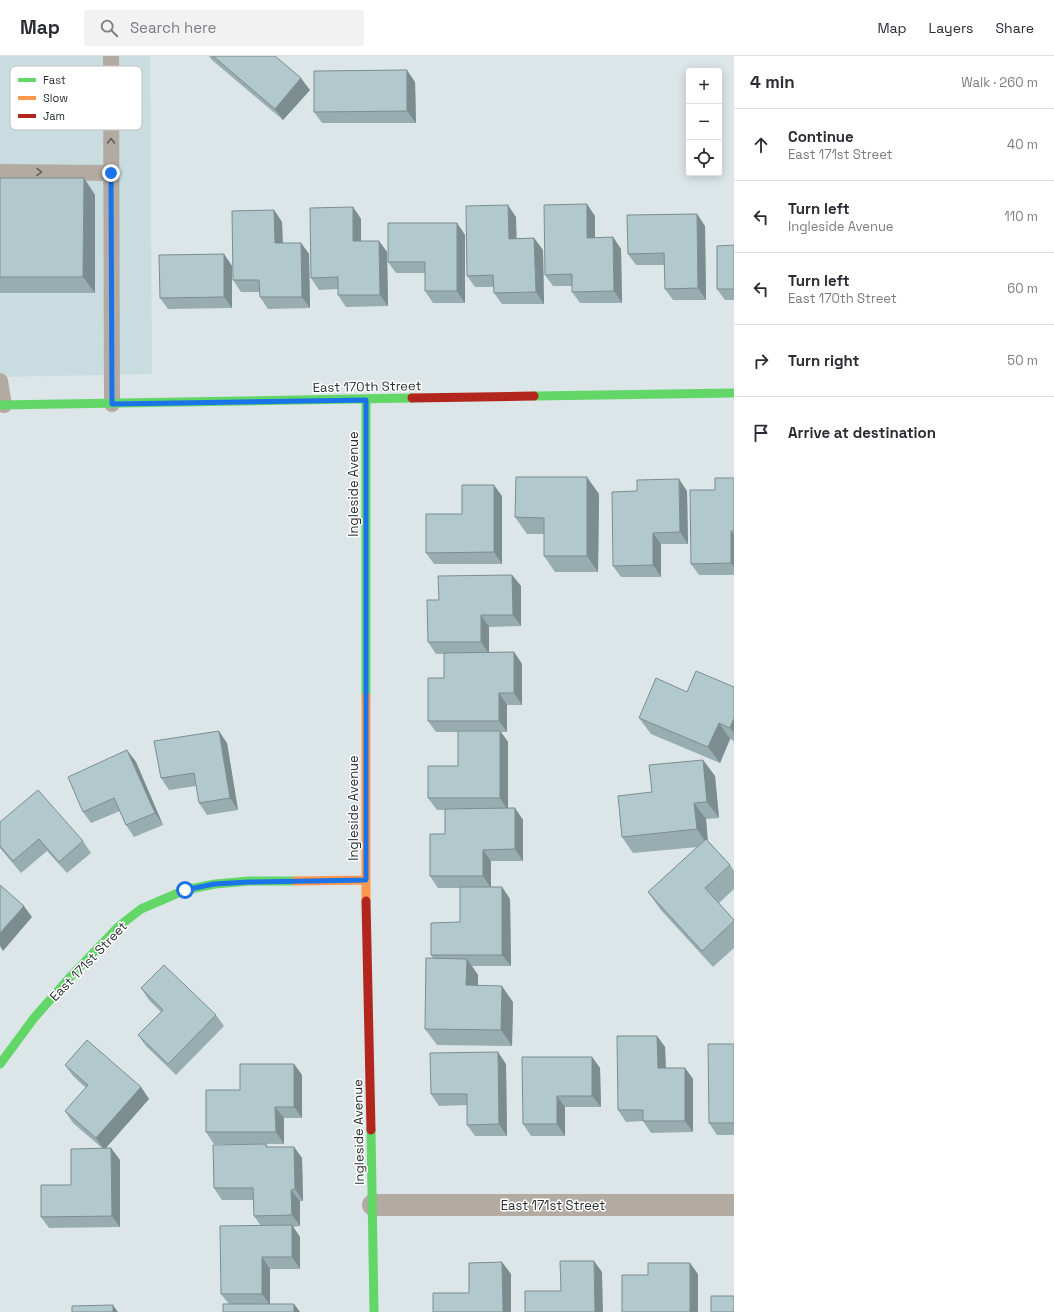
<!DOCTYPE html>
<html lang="en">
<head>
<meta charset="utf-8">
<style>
  :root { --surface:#fff; --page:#f2f2f3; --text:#2b2b33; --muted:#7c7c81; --line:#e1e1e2 }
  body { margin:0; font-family:"Space Grotesk",sans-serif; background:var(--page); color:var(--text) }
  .controls { position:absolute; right:12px; top:12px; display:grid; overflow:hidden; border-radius:4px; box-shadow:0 2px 10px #0003 }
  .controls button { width:36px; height:36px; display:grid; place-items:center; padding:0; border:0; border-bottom:1px solid var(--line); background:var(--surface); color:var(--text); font:20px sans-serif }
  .stop { position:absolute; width:12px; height:12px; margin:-9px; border:3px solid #1a73e8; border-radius:50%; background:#fff }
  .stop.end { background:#1a73e8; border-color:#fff; box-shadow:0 1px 4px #0008 }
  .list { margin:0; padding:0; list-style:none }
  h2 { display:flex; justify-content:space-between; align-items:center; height:52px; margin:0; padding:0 16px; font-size:17px }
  h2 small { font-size:13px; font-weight:400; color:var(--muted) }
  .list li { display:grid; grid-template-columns:26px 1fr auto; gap:12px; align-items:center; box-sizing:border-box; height:72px; padding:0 16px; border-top:1px solid var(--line) }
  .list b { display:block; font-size:15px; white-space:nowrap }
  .list p { margin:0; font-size:13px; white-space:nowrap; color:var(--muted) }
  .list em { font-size:13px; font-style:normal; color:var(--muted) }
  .icon { flex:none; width:22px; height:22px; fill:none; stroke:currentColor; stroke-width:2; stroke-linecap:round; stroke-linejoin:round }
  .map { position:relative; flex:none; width:734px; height:1256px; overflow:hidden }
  header { display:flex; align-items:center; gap:24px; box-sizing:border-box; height:56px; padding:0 20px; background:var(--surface); border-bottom:1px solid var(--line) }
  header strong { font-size:19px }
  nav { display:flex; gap:22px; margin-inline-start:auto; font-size:14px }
  .search { width:280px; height:36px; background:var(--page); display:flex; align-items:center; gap:10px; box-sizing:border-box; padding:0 14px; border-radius:4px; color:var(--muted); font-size:15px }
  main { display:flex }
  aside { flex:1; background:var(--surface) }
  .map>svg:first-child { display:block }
</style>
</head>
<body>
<header>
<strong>Map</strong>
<div class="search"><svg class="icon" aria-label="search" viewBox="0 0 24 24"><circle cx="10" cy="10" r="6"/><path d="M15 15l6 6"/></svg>Search here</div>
<nav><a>Map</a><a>Layers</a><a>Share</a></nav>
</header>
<main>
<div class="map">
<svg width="734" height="1256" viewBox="0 0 734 1256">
  <rect width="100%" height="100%" fill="#dce6e8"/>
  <!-- built -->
  <path fill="#c9dde0" d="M0,0H150L152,318L0,321Z"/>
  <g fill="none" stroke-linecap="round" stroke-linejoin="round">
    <!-- lane -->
    <path stroke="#b3aaa2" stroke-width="16" d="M111,0L112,348
      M0,116L111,117
      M0,325L4,349"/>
    <!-- street -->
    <path stroke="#b3aaa2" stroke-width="22" d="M373,1149H734"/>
    <!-- fast -->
    <path stroke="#63d668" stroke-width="9" d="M534,340L734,337
      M366,343V640
      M0,349L412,342
      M0,1008L34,962L71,920L118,871L141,853L185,834L215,828L249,825H295
      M371,1074L374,1256"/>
    <!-- slow -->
    <path stroke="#ff974d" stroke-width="9" d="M366,640V845
      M295,825L366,824"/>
    <!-- jam -->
    <path stroke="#b3261e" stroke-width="9" d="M412,342L534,340
      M366,845L371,1074"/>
  </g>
  <!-- wall -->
  <path fill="#98adb0" d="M209,0H275L310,34L283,64L212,4Z
    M415,26L416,67H322L314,56Z
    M0,122H84L95,139V237H0Z
    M353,151L361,163V185H379L387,196L388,250L346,251L338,239V233L319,234L311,222Z
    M274,154L282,166L283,187H301L309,198L310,252L268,253L260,241V236H241L233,224Z
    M697,158L705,170L706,244H673L665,233V209H636L628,198Z
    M595,160V182L613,181L621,193L622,247H580L572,236V230H553L545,219Z
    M516,161V182H534L543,194L544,248H502L494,237L493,231H475L467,220Z
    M457,167L465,179V247H433L425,235V217H396L388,206Z
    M734,189V244H725L717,233Z
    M224,198L232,210V252L168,253L160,242Z
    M734,422V519H699L691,508L715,434Z
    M687,435L688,488H661V521H621L613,510Z
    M599,438L598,516H555L544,500V478H527L515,461Z
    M502,440V508H434L426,497L462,458Z
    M512,519L521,530V570L489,571V597L514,596L522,608V649H507V676H501L508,686V752H515L523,764V805H491V831H502L510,843L511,910H472L478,919V930L513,946L512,990L437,989L425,973L433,902L431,899L460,866V832H438L430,820L445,778V754H437L428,742L458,710V676H436L428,665L444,622V598H436L428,586L439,544Z
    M734,631V685L730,683L720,707L651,678L639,662L687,636Z
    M227,687L238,754L207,759L199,747L196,730L169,734L161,722Z
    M127,694L136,706L163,769L134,781L126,769L120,755L91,767L83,756Z
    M703,704L715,720L719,762L706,763L708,785L730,809L734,815V833L719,847L734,864V892L713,911L660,853L648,836L698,791L633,797L622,781L652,736Z
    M0,766L83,785L91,797L67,817L47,795L21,817L0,792Z
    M141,932L216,959L224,970L176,1019L146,990L138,979L161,956L149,944Z
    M657,980L665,991L666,1012H685L693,1023V1076L651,1077L643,1065L626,1066L618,1054Z
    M734,988V1079H717L709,1067Z
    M592,1001L600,1012L601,1051H565V1080H531L523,1068Z
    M294,1008L302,1019V1062H284V1088H214L206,1076L240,1034Z
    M506,1008L507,1080H475L467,1069V1049L439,1050L431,1038Z
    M65,1009L141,1031L149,1043L106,1092H111L120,1104V1171L49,1172L41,1161L71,1129L102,1092L73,1067L65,1055L86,1032L73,1020Z
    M266,1088L268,1091H294L302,1102L303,1145H300V1170L293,1171L300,1181V1213H270V1248H294L300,1256H223L229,1248L221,1238L261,1170L254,1160V1144H222L214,1132Z"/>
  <!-- shaded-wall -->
  <path fill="#7c8d90" d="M407,14L415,26L416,67L407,55Z
    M301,22L310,34L283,64L275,53Z
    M84,122L95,139V237L83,221Z
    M587,148L595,160V193L587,182Z
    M508,149L516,161L517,194L509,183Z
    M353,151L361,163V197L353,185Z
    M274,154L282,166L283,199L275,187Z
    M697,158L705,170L706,244L698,232Z
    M457,167L465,179V247L457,235Z
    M613,181L621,193L622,247L614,235Z
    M534,182L543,194L544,248L536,236Z
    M379,185L387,196L388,250L380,239Z
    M301,187L309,198L310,252L302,241Z
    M224,198L232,210V252L224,241Z
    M587,421L599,438L598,516L587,500Z
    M679,423L687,435L688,488L680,476Z
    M494,429L502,440V508L494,496Z
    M731,475L734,479V511L731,507Z
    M653,477L661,488V521L653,509Z
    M512,519L521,530V570L513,559Z
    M481,559L489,571V598L481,586Z
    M514,596L522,608V649L514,637Z
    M499,637L507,649V676L499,665Z
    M734,662V677L730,672Z
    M719,667L730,683L720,707L708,691Z
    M219,675L227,687L238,754L230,742Z
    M500,675L508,686V754L500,742Z
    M127,694L136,706L163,769L155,757Z
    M703,704L715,720L719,762L707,746Z
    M694,747L706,763L708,790L697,773Z
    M515,752L523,764V805L515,793Z
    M483,794L491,805V832L483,820Z
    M502,831L510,843L511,910L502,899Z
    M24,850L32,861L3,895L0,890V877Z
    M467,903L478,919V946L466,929Z
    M502,930L513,946L512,990L501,974Z
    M657,980L665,991L666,1024L658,1012Z
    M498,996L506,1008L507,1080L499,1068Z
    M592,1001L600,1012L601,1051L592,1040Z
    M294,1008L302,1019V1062L294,1051Z
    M685,1012L693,1023V1076L685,1065Z
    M141,1031L149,1043L104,1094L96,1082Z
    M557,1040L565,1051V1080L557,1068Z
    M275,1051L284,1062V1088L276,1076Z
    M294,1091L302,1102L303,1145L295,1133Z
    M111,1092L120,1104V1171L112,1160Z
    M291,1134L300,1145V1170L292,1159Z
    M292,1169L300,1181V1213L292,1201Z
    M262,1201L270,1213V1249L262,1238Z
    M594,1205L602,1216L603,1256H595Z
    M502,1206L511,1218V1256H503Z
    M690,1207L698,1218V1256H690Z
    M294,1248L300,1256H294Z
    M113,1249L118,1256H113Z"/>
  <!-- building -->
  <path fill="#b1c9cd" stroke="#7c8d90" d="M213,0H275L301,22L275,53Z
    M407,14V55L314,56V15Z
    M0,122H84L83,221H0Z
    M587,148V182L613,181L614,235L572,236V218L545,219L544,149Z
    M508,149L509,183L534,182L536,236L494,237L493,219L467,220L466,150Z
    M353,151V185H379L380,239H338V221L311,222L310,152Z
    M274,154L275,187H301L302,241H260L259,224H233L232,155Z
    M697,158L698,232L665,233L664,197L628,198L627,159Z
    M388,167H457V235H425V206H388Z
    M734,189V233H717V190Z
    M224,198V241L160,242L159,199Z
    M516,421H587V500H544V462L515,461Z
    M715,422H734V475H731V507L691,508L690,434H715Z
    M679,423L680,476L653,477V509L613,510L612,436L637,435V424Z
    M462,429H494V496L426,497V458H462Z
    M512,519L513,559H481V586H428L427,544H439L438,520Z
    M514,596V637H499V665H428V622H444V597Z
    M696,615L734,631V662L730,672L719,667L708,691L639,662L656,622L687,636Z
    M219,675L230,742L199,747L194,717L161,722L154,685Z
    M458,675H500V742H428V710H458Z
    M127,694L155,757L126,769L114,742L83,756L68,721Z
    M703,704L707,746L694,747L697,773L622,781L618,740L652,736L649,709Z
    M38,734L83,785L59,806L39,783L13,805L0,790V766Z
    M515,752V793L483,794V820H430V778H445V753Z
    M706,783L730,809L705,832L734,864V865L702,895L648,836Z
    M0,829L24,850L0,877Z
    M460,831H502V899H431V867L460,866Z
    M426,902L467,903L466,929L502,930L501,974L425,973Z
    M164,909L216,959L168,1008L138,979L163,954L141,932Z
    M617,980H657L658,1012H685V1065H643V1054H618Z
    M87,984L141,1031L96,1082L65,1055L88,1029L65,1009Z
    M708,988H734V1067H709Z
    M498,996L499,1068L467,1069V1038H431L430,997Z
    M522,1001H592V1040H557V1068H523Z
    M240,1008H294V1051H275L276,1076H206V1034H240Z
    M266,1088V1091H294L295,1133L291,1134L292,1159L254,1160L253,1132H214L213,1089Z
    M111,1092L112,1160L41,1161V1129H71V1093Z
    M292,1169V1201H262V1238H221L220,1170Z
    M560,1205H594L595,1256H525V1235H561Z
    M502,1206L503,1256H433V1237H469V1207Z
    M648,1207H690V1256H622V1219H648Z
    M711,1240H734V1256H711Z
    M223,1248H294V1256H223Z
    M113,1249V1256H72V1250Z"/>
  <!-- one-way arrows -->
  <defs><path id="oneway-chevron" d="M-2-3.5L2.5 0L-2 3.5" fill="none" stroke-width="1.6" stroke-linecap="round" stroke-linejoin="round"/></defs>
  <g stroke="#60605e">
    <use href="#oneway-chevron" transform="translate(111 85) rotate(-90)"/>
    <use href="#oneway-chevron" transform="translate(39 116) rotate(1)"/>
  </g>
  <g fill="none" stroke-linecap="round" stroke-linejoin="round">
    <!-- route -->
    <path stroke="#1a73e8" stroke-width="5" d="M111,117L112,348L366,344V824L249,826L214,828L185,834"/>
  </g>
  <g text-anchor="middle" stroke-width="3" stroke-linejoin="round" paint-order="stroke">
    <!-- street labels -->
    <g font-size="13" fill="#282f30" stroke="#fff">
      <text transform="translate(367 330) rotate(-1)" y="5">East 170th Street</text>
      <text transform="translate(353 428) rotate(-90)" y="5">Ingleside Avenue</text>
      <text transform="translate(353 752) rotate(-90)" y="5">Ingleside Avenue</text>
      <text transform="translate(88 905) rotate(-46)" y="5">East 171st Street</text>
      <text transform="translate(358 1076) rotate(-91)" y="5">Ingleside Avenue</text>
      <text x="553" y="1154">East 171st Street</text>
    </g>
  </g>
  <!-- legend -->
  <rect x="10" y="10" width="132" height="64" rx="6" fill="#fff" stroke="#bec1c1" stroke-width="1"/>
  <rect x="18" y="22" width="18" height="4" fill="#63d668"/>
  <rect x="18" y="40" width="18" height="4" fill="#ff974d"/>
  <rect x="18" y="58" width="18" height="4" fill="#b3261e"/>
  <g font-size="11" fill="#282f30">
    <text x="43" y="28">Fast</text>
    <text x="43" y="46">Slow</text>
    <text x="43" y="64">Jam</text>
  </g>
</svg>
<div class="controls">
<button>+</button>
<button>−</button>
<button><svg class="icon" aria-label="locate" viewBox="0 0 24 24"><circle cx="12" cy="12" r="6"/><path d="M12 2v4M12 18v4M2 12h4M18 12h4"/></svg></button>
</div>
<div class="stop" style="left:185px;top:834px"></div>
<div class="stop end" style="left:111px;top:117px"></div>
</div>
<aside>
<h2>4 min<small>Walk · 260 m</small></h2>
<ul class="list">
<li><svg class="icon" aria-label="ahead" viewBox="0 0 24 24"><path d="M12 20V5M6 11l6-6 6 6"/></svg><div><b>Continue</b><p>East 171st Street</p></div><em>40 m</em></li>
<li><svg class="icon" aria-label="left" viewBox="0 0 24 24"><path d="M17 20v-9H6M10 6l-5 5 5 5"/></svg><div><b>Turn left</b><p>Ingleside Avenue</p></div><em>110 m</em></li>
<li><svg class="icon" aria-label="left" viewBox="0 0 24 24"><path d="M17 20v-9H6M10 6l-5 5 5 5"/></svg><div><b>Turn left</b><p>East 170th Street</p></div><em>60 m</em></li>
<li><svg class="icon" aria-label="right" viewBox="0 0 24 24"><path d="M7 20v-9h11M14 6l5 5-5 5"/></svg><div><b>Turn right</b></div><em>50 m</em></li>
<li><svg class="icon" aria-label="arrive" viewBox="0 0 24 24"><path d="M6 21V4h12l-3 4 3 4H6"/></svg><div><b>Arrive at destination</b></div></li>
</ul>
</aside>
</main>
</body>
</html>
